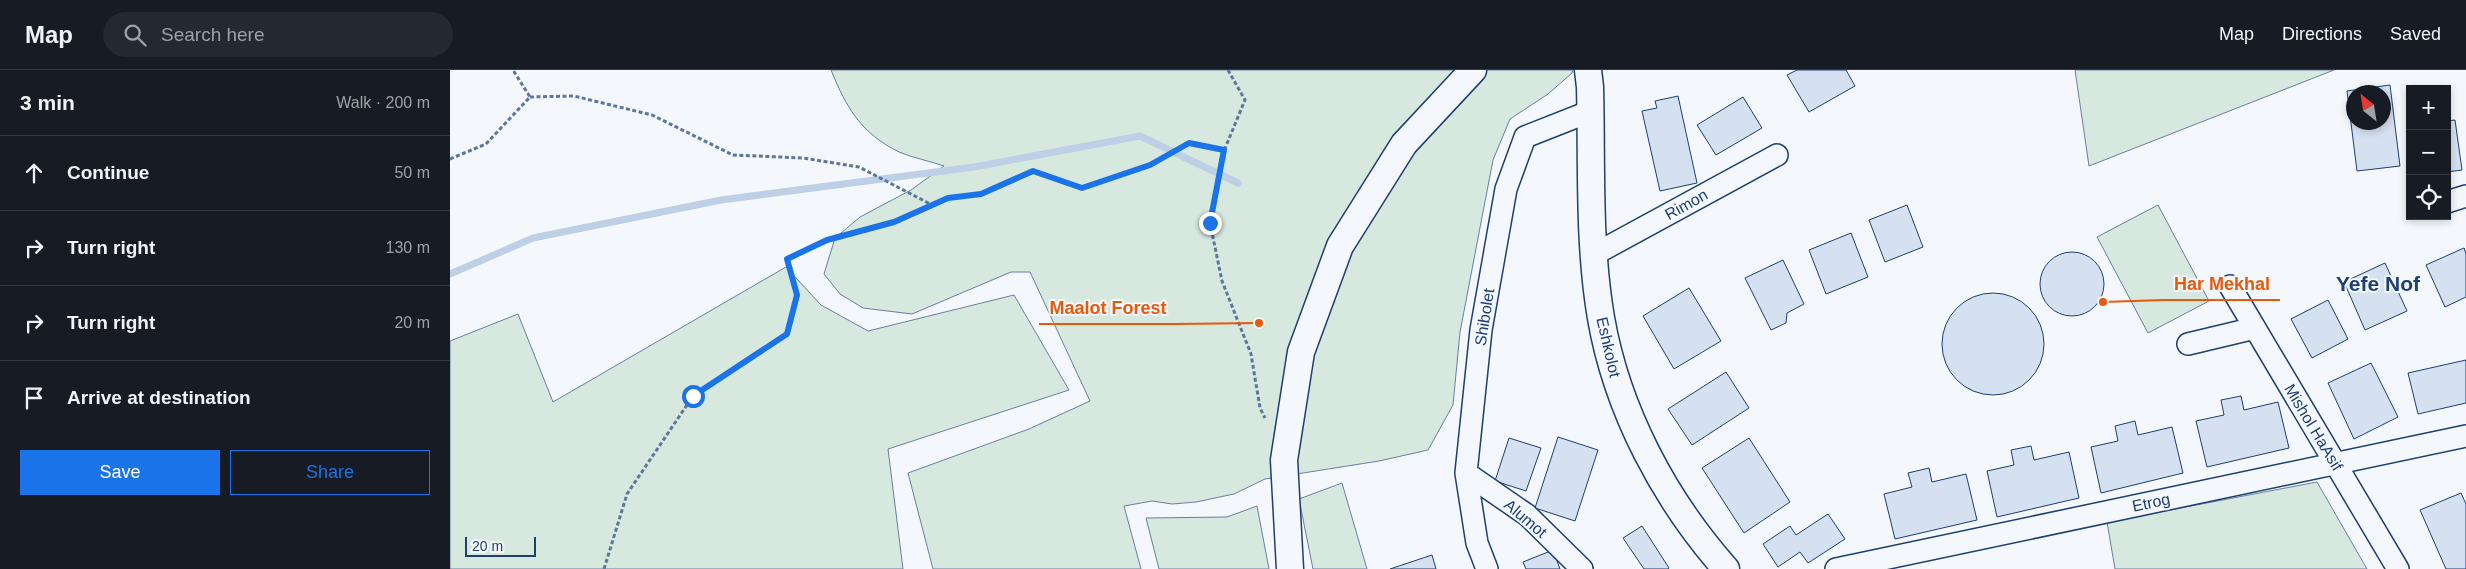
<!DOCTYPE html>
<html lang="en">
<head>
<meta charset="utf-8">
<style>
  :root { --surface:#171b24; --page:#242831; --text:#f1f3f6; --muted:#9ea1a6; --line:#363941; --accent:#1a73e8 }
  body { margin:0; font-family:Arial,sans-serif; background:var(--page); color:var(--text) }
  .controls { position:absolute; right:15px; top:15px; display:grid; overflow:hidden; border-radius:0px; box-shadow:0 2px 8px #0003 }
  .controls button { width:45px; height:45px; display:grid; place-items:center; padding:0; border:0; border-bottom:1px solid var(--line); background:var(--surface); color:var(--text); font:25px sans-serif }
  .compass { position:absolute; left:1896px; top:15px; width:45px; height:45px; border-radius:50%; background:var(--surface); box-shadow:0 2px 8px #0003; rotate:330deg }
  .scale { position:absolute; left:15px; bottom:12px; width:71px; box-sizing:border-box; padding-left:5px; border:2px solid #1d3f73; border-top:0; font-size:14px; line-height:18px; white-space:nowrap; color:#1d3f73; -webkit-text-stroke:4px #f4f7fb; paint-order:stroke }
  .stop { position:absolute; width:15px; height:15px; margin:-11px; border:4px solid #1a73e8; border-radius:50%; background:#fff }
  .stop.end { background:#1a73e8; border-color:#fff; box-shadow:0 1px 5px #0008 }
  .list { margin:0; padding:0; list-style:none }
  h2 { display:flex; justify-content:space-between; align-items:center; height:65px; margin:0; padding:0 20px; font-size:21px }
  h2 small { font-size:16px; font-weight:400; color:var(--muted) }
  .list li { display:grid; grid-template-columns:32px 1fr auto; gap:15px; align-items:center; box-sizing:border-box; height:75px; padding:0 20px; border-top:1px solid var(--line) }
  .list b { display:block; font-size:19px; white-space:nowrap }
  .list em { font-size:16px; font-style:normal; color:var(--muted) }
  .actions { display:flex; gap:10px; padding:15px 20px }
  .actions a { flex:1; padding:11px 0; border:1px solid var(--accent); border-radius:0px; text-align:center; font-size:18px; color:var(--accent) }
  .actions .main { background:var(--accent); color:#fff }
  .icon { flex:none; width:28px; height:28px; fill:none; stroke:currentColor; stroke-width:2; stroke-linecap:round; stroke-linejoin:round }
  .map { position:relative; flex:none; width:2016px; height:499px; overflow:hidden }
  header { display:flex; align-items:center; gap:30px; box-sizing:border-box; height:70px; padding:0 25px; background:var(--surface); border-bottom:1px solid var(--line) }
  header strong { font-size:24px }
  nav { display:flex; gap:28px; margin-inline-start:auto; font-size:18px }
  .search { width:350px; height:45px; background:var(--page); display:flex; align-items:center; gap:12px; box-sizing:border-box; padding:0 18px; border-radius:28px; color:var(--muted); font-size:19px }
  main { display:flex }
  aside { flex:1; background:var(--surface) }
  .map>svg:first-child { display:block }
</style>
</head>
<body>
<header>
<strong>Map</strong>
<div class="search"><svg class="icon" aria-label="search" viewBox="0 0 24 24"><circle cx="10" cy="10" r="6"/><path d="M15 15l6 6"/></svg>Search here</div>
<nav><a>Map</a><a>Directions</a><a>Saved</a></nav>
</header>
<main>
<aside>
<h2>3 min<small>Walk · 200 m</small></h2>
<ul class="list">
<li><svg class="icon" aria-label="ahead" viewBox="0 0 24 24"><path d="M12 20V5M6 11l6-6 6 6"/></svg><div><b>Continue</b></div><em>50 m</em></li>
<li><svg class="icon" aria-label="right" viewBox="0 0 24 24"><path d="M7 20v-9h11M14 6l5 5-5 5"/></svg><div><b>Turn right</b></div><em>130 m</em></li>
<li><svg class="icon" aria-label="right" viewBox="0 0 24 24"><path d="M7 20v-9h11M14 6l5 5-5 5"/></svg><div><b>Turn right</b></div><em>20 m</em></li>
<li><svg class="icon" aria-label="arrive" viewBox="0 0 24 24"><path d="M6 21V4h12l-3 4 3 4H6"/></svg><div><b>Arrive at destination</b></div></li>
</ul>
<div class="actions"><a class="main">Save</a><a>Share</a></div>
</aside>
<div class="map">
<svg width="2016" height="499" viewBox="0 0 2016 499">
  <rect width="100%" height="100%" fill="#f4f7fb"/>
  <!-- green -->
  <path fill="#d7e8df" stroke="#687fa3" d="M381,0H1123L1122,3L1098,24L1060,49L1043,90L1010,262L1003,335L978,380L929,391L815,409L784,424L746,432L722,434L702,431L674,436L691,499H483L458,403L579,359L640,331L580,202H561L462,244L413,238L390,224L374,204L385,168L410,147L461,120L494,96C480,91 463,88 449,82C411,63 397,39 381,0Z
    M1625,0H1884L1639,96Z
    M1708,135L1759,231L1698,263L1647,167Z
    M336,197L371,235L418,261L564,225L619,320L438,379L453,499H0V271L68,244L103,332Z
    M1867,412L1917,499H1665L1657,452Z
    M892,413L917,499H863L849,429Z
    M807,436L819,499H709L696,448L777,447Z"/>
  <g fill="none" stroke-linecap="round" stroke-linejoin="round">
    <!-- stream -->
    <path stroke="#bed0e5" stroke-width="7" d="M0,204L83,168L271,130L524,97L690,66L788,113"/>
  </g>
  <!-- building -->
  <path fill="#d5e0f0" stroke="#1d3f73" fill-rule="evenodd" d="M1347,0H1396L1405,16L1359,42L1337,5Z
    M1940,15L1950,96L1907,101L1897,21ZM1904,22H1934V52H1904Z
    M1228,26L1247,113L1210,121L1192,41L1207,38L1205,31Z
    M1293,27L1312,58L1266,85L1247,55Z
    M2005,50L2012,100L1997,102V51Z
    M1457,135L1473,177L1435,192L1419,150Z
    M1401,163L1418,207L1376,224L1359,180Z
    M2014,178L2016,184V227L1995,237L1976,195Z
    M1590 214a32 32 0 1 1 64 0a32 32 0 1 1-64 0Z
    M1333,190L1354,234L1337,243L1336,253L1321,260L1295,208Z
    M1935,193L1957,241L1915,260L1894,212Z
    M1239,218L1271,271L1224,299L1193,246Z
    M1492 274a51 51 0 1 1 102 0a51 51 0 1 1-102 0Z
    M1878,230L1898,269L1862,288L1841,249Z
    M2016,290V333L1968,344L1958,303Z
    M1921,293L1948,347L1904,369L1878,313Z
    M1276,302L1299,338L1242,375L1218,339Z
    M1791,326L1794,340L1828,332L1839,378L1757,397L1746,351L1774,345L1771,330Z
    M1685,351L1688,365L1722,357L1733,403L1651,423L1641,377L1668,371L1665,356Z
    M1108,367L1148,380L1125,451L1085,438Z
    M1059,368L1091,378L1076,421L1045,411Z
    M1299,368L1340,432L1294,463L1252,398Z
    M1581,376L1584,390L1619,382L1629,428L1547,447L1537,401L1564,395L1561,380Z
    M1479,398L1482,412L1516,404L1527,450L1445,469L1434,424L1462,417L1458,403Z
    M2011,423L2016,434V499H1996L1970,440Z
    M1378,444L1395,469L1358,493L1350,482L1328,497L1313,474L1340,456L1346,465Z
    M1192,456L1219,498L1218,499H1194L1173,468Z
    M1103,480L1110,499H1076L1073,492Z
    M982,485L986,499H940Z"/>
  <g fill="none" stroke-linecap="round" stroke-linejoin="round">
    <!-- minor casing -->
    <g stroke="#1d3f73" stroke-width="24">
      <path id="minor" d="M1997,132L2016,126
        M1145,184L1327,85
        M1780,216L1948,499
        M1738,274L1805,258
        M1016,403L1077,445L1132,499
        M1037,499L1027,473L1016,403L1031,260L1056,119L1075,67L1141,41
        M1386,499L2016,366"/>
    </g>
    <!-- tertiary casing -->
    <g stroke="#1d3f73" stroke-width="29">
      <path id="tertiary" d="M1138,0L1140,17C1142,93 1138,172 1151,248C1167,340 1214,429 1276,499
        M840,499L834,390L851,282L890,176L954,74L1023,0"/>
    </g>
    <!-- path -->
    <path stroke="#5e769c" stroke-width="3" stroke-dasharray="4 2.5" stroke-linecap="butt" d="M778,0L795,30L771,88L760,153L772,211L801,284L810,338L815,348
      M80,27L124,26L202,45L283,85L353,88L409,97L482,135
      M0,89L36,74L80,27L63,0
      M154,499L177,424L243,326L337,264L347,225L337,189L377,170L444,152L498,128L531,124L583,101L632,118L699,95L739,73L774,80"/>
    <!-- minor -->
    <use href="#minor" stroke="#f4f7fb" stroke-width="21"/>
    <!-- tertiary -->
    <use href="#tertiary" stroke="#f4f7fb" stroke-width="26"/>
  </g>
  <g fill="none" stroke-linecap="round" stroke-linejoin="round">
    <!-- route -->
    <path stroke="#1a73e8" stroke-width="6" d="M243,326L337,264L347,225L337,189L377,170L444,152L498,128L531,124L583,101L632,118L700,95L739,73L774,80L760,153"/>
  </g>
  <g text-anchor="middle" stroke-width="4" stroke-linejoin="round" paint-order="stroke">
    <!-- street labels -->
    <g font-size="16" fill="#1d3f73" stroke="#f4f7fb">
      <text transform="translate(1236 134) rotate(-29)" y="6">Rimon</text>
      <text transform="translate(1034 247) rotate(-81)" y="6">Shibolet</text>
      <text transform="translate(1159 277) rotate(77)" y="6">Eshkolot</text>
      <text transform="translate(1864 357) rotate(59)" y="6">Mishol HaAsif</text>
      <text transform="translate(1701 432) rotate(-12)" y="6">Etrog</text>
      <text transform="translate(1076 448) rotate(40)" y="6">Alumot</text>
    </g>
    <!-- district labels -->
    <g font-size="21" font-weight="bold" fill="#1d3f73" stroke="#f4f7fb">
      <text x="1928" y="221">Yefe Nof</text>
    </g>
  </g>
  <!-- callouts -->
  <path fill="none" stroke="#e8590c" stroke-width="2" d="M1653 232L1714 230H1830M809 253L726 254H589"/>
  <g fill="#e8590c" stroke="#f4f7fb" stroke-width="2">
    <circle cx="1653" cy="232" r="5"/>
    <circle cx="809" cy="253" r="5"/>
  </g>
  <g font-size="18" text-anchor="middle" font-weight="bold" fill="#e8590c" stroke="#f4f7fb" stroke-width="4" stroke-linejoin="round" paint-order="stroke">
    <text x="1772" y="220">Har Mekhal</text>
    <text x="658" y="244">Maalot Forest</text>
  </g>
</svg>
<div class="controls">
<button>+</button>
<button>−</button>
<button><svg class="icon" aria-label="locate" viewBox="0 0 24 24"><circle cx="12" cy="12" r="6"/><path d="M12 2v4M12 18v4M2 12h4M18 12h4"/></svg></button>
</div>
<svg class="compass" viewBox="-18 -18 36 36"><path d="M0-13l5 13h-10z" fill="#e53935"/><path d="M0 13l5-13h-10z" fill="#9ea1a6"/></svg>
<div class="scale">20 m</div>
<div class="stop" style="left:243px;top:326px"></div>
<div class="stop end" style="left:760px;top:153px"></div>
</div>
</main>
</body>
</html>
